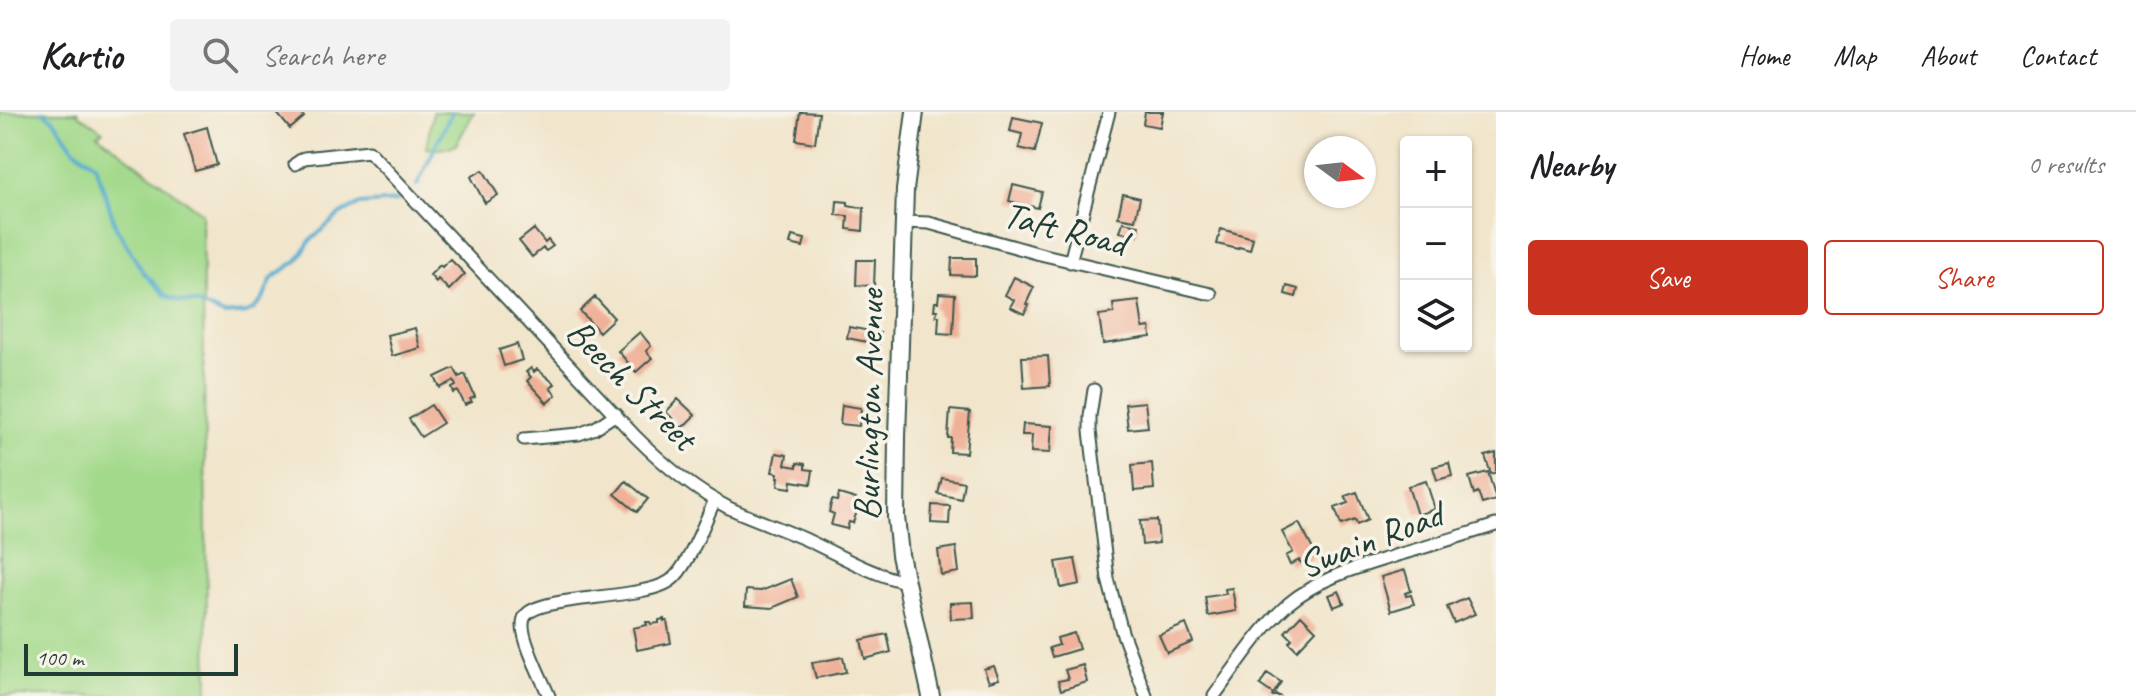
<!DOCTYPE html>
<html lang="en">
<head>
<meta charset="utf-8">
<style>
  :root { --surface:#fff; --page:#f2f2f2; --text:#202124; --muted:#757577; --line:#e0e0e0; --accent:#c8321e }
  body { margin:0; font-family:Caveat,sans-serif; background:var(--page); color:var(--text) }
  .controls { position:absolute; right:24px; top:24px; display:grid; overflow:hidden; border-radius:8px; box-shadow:0 2px 6px #0004 }
  .controls button { width:72px; height:72px; display:grid; place-items:center; padding:0; border:0; border-bottom:2px solid var(--line); background:var(--surface); color:var(--text); font:40px sans-serif }
  .compass { position:absolute; left:1304px; top:24px; width:72px; height:72px; border-radius:50%; background:var(--surface); box-shadow:0 2px 6px #0004; rotate:105deg }
  .scale { position:absolute; left:24px; bottom:20px; width:214px; box-sizing:border-box; padding-left:8px; border:4px solid #1f3d34; border-top:0; font-size:22px; line-height:28px; white-space:nowrap; color:#1f3d34; -webkit-text-stroke:6px #f7f3e8; paint-order:stroke }
  .list { margin:0; padding:0; list-style:none }
  h2 { display:flex; justify-content:space-between; align-items:center; height:104px; margin:0; padding:0 32px; font-size:34px }
  h2 small { font-size:26px; font-weight:400; color:var(--muted) }
  .actions { display:flex; gap:16px; padding:24px 32px }
  .actions a { flex:1; padding:18px 0; border:2px solid var(--accent); border-radius:8px; text-align:center; font-size:28px; color:var(--accent) }
  .actions .main { background:var(--accent); color:#fff }
  .icon { flex:none; width:44px; height:44px; fill:none; stroke:currentColor; stroke-width:2; stroke-linecap:round; stroke-linejoin:round }
  .map { position:relative; flex:none; width:1496px; height:584px; overflow:hidden }
  header { display:flex; align-items:center; gap:48px; box-sizing:border-box; height:112px; padding:0 40px; background:var(--surface); border-bottom:2px solid var(--line) }
  header strong { font-size:38px }
  nav { display:flex; gap:44px; margin-inline-start:auto; font-size:28px }
  .search { width:560px; height:72px; background:var(--page); display:flex; align-items:center; gap:20px; box-sizing:border-box; padding:0 28px; border-radius:8px; color:var(--muted); font-size:30px }
  main { display:flex }
  aside { flex:1; background:var(--surface) }
  .map>svg:first-child { display:block }
</style>
</head>
<body>
<header>
<strong>Kartio</strong>
<div class="search"><svg class="icon" aria-label="search" viewBox="0 0 24 24"><circle cx="10" cy="10" r="6"/><path d="M15 15l6 6"/></svg>Search here</div>
<nav><a>Home</a><a>Map</a><a>About</a><a>Contact</a></nav>
</header>
<main>
<div class="map">
<svg width="1496" height="584" viewBox="0 0 1496 584">
  <rect width="100%" height="100%" fill="#f7f3e8"/>
  <filter id="ink" filterUnits="userSpaceOnUse"><feTurbulence type="fractalNoise" baseFrequency=".0125" numOctaves="2"/><feDisplacementMap in="SourceGraphic" scale="16" xChannelSelector="R" yChannelSelector="G"/><feConvolveMatrix kernelMatrix="1 2 1 2 8 2 1 2 1" color-interpolation-filters="sRGB"/></filter>
  <filter id="wash" filterUnits="userSpaceOnUse"><feTurbulence type="fractalNoise" baseFrequency=".006" numOctaves="4" result="noise"/><feDisplacementMap in="SourceGraphic" scale="32" xChannelSelector="R" yChannelSelector="G"/><feGaussianBlur stdDeviation="1.8" result="paint"/><feColorMatrix in="noise" values="0 0 0 0 0 0 0 0 0 0 0 0 0 0 0 0 0 1.4 0 .05"/><feComposite in="paint" operator="in"/></filter>
  <g filter="url(#wash)">
    <rect width="100%" height="100%" fill="#f1e5cb"/>
    <!-- green -->
    <path fill="#a2d98a" stroke="#608b5f" stroke-width="2" d="M0,0H78V2L103,19L97,22L202,101L208,584H0Z
      M433,0H474L456,33L441,37L426,36Z"/>
    <g fill="none" stroke-linecap="round" stroke-linejoin="round">
      <!-- stream -->
      <path stroke="#50aace" stroke-width="4" d="M43,0L54,8L74,37L95,52L116,115L143,160L165,183L179,189L196,191L224,203L246,201L253,198L263,187L272,166L298,148L310,129L339,103L360,92L397,89
        M417,73L452,0"/>
    </g>
    <g id="blocks">
      <!-- building -->
      <path fill="#f0b199" d="M276,0H300L304,5L290,17Z
        M800,0L819,1L815,31L796,28Z
        M1145,0H1163L1160,15L1143,12Z
        M1013,5L1042,11L1035,40L1019,36L1022,22L1010,19Z
        M207,15L217,53L195,59L184,22Z
        M483,58L498,83L485,91L471,65Z
        M1013,73L1042,80L1038,96L1009,89Z
        M1123,82L1140,86L1135,108L1118,105Z
        M837,89L848,90V93L864,96L863,119L847,117L848,104L836,103Z
        M1123,110L1139,113L1137,123L1120,120Z
        M534,117L545,131L548,128L553,134L546,139L543,136L532,145L519,129Z
        M1221,117L1253,126L1250,138L1239,135L1238,137L1217,132Z
        M792,124L805,127L803,135L790,132Z
        M952,146H976V164L951,163Z
        M450,147L465,162L449,178L438,167L436,170L430,163L440,153L442,155Z
        M857,148H875L874,174L856,173Z
        M1014,165L1034,175L1026,192L1029,193L1024,202L1010,195L1014,188L1005,183Z
        M1287,174L1298,177L1296,185L1285,182Z
        M939,181L955,182L953,222L938,221L939,204H936L937,198H934L935,190H938Z
        M595,185L614,206L599,220L580,199Z
        M1139,189L1143,216L1150,215L1151,225L1103,232L1099,203L1114,201L1113,192Z
        M849,215L880,221L878,232L847,226Z
        M415,216L420,236L392,244L387,223Z
        M640,220L651,234L646,239L652,246L636,260L618,239Z
        M517,232L522,248L504,254L499,238Z
        M1048,244L1050,274L1024,276L1022,245Z
        M454,256L459,265L465,262L475,285L470,287L472,290L465,293L458,279L454,281L452,276L456,274L454,269L440,276L435,265Z
        M531,256L534,260L537,257L555,272L550,276L556,283L547,291L527,269L531,265L526,260Z
        M678,287L695,303L682,316L666,300Z
        M1145,290L1148,315L1128,317L1125,292Z
        M431,293L443,311L421,325L409,307Z
        M842,293L861,296L859,314L840,312Z
        M950,298L970,300L966,341L950,340L951,326H948Z
        M1023,312L1052,314L1050,341L1031,340L1032,323H1022Z
        M776,341L787,343L785,353L797,355V351L805,352V357L813,358L811,372L792,369L791,376L778,374L779,365H777L778,361L772,360Z
        M1496,341V360L1491,362L1485,344Z
        M1152,351L1154,377L1134,379L1132,353Z
        M1449,351L1452,364L1437,368L1433,355Z
        M1488,360L1496,388L1482,392L1478,380L1474,382L1469,365Z
        M942,366L964,370L961,387L938,382Z
        M626,369L648,387L637,400L615,382Z
        M1426,369L1435,397L1417,403L1408,374Z
        M1357,380L1368,408L1357,413L1355,408L1341,413L1335,396L1348,391L1345,384Z
        M839,382L856,387L853,398L857,399L853,411L849,410L847,417L831,413L834,402L829,400L832,388L837,389Z
        M932,393L950,394L949,412L931,411Z
        M1157,408L1159,431L1142,433L1140,409Z
        M1299,411L1316,443L1301,451L1299,448L1290,453L1286,444L1293,440L1282,420Z
        M956,435L959,460L941,463L938,438Z
        M1075,447L1080,472L1061,476L1056,450Z
        M1405,458L1411,479L1405,481L1406,484L1411,483L1414,492L1391,499L1381,465Z
        M791,467L798,485L772,496L745,494L746,478L761,479Z
        M1232,476L1236,499L1208,504L1205,485L1226,482L1225,477Z
        M1339,479L1344,491L1334,495L1329,483Z
        M1467,486L1475,502L1454,511L1447,495Z
        M973,490L974,506L951,507L950,491Z
        M1301,503L1316,518L1297,538L1289,530L1292,527L1285,520Z
        M664,507V509H667L671,531L637,538L633,516L647,513L646,510H650L651,512L659,511V508Z
        M1186,512L1193,530L1167,541L1159,523Z
        M1074,521L1079,537L1052,545L1049,536L1059,533L1057,526Z
        M887,522L891,540L865,547L861,528Z
        M843,545L846,560L816,566L812,551Z
        M1083,553L1087,570L1061,578L1058,569L1068,567L1065,558Z
        M994,554L999,567L989,570L984,557Z
        M1267,561L1281,570L1274,581L1279,584H1272L1273,582L1260,573Z"/>
    </g>
  </g>
  <g filter="url(#ink)">
    <use href="#blocks" fill-opacity="0" stroke="#3e564b" stroke-width="2"/>
    <g fill="none" stroke-linecap="round" stroke-linejoin="round">
      <!-- street casing -->
      <g stroke="#3e564b" stroke-width="15">
        <path id="street" d="M295,52L304,46L369,39L636,325C664,353 694,378 729,396C755,408 783,417 809,429C841,444 871,462 905,470
          M904,110L929,111L1040,142L1211,182
          M1070,150L1109,0
          M1094,278L1090,304V319L1108,467L1122,520L1146,584
          M524,327L579,322L595,316L616,302
          M549,584C542,567 523,531 523,514C523,510 523,506 526,503C542,483 642,488 670,469C688,457 705,408 715,388
          M1214,584C1237,553 1259,518 1288,492C1320,465 1362,454 1401,442C1433,433 1464,423 1496,413"/>
      </g>
      <!-- secondary casing -->
      <g stroke="#3e564b" stroke-width="20">
        <path id="secondary" d="M915,0L905,78L897,325L896,405L900,443L931,584"/>
      </g>
      <!-- street -->
      <use href="#street" stroke="#fff" stroke-width="11"/>
      <!-- secondary -->
      <use href="#secondary" stroke="#fff" stroke-width="16"/>
    </g>
  </g>
  <g text-anchor="middle" stroke-width="7" stroke-linejoin="round" paint-order="stroke">
    <!-- street labels -->
    <g font-size="38" fill="#1f3d34" stroke="#f7f3e8">
      <text transform="translate(1065 116) rotate(14)" y="13">Taft Road</text>
      <text transform="translate(632 272) rotate(45)" y="13">Beech Street</text>
      <text transform="translate(868 293) rotate(-89)" y="13">Burlington Avenue</text>
      <text transform="translate(1370 427) rotate(-21)" y="13">Swain Road</text>
    </g>
  </g>
</svg>
<div class="controls">
<button>+</button>
<button>−</button>
<button><svg class="icon" aria-label="layers" viewBox="0 0 24 24"><path d="M12 4l9 5-9 5-9-5zM3 14l9 5 9-5"/></svg></button>
</div>
<svg class="compass" viewBox="-18 -18 36 36"><path d="M0-13l5 13h-10z" fill="#e53935"/><path d="M0 13l5-13h-10z" fill="#757577"/></svg>
<div class="scale">100 m</div>
</div>
<aside>
<h2>Nearby<small>0 results</small></h2>
<ul class="list">
</ul>
<div class="actions"><a class="main">Save</a><a>Share</a></div>
</aside>
</main>
</body>
</html>
